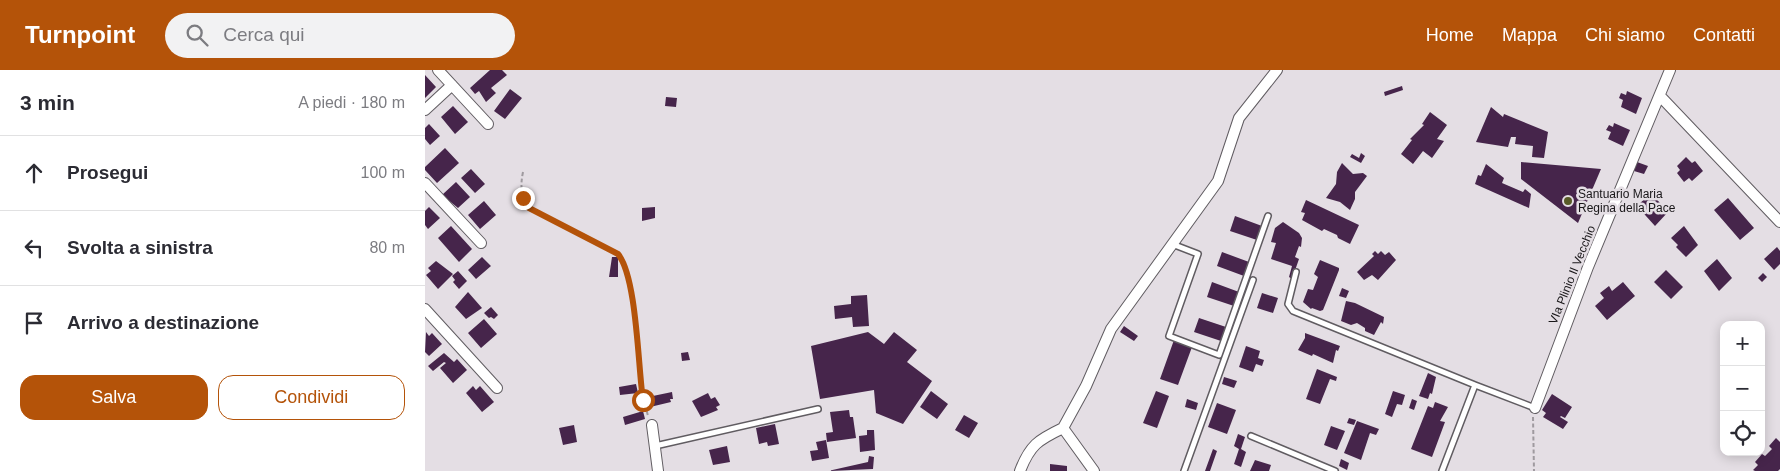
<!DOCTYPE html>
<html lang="it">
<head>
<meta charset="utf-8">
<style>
  :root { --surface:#fff; --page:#f2f2f3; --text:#2b2b33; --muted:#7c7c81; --line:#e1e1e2; --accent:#b45309 }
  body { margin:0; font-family:Arial,sans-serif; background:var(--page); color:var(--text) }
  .controls { position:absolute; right:15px; bottom:15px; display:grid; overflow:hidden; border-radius:10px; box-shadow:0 2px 12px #0003 }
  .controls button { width:45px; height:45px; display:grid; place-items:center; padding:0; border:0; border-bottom:1px solid var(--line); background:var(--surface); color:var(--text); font:25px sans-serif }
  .stop { position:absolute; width:15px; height:15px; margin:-11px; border:4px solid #b45309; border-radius:50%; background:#fff }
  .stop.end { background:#b45309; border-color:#fff; box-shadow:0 1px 5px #0008 }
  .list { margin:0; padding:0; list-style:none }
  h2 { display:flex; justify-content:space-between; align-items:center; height:65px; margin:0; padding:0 20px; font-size:21px }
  h2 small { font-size:16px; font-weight:400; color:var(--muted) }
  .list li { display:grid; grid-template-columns:32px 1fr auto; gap:15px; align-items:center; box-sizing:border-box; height:75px; padding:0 20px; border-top:1px solid var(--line) }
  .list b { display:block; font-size:19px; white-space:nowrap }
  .list em { font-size:16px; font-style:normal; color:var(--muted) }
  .actions { display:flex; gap:10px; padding:15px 20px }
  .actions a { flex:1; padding:11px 0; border:1px solid var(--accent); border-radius:15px; text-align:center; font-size:18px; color:var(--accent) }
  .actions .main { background:var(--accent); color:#fff }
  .icon { flex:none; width:28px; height:28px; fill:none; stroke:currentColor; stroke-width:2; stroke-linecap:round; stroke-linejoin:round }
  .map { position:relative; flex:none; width:1355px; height:401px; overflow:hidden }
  header { display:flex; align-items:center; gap:30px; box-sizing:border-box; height:70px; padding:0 25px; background:var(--accent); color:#fff }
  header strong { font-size:24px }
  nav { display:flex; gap:28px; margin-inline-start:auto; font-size:18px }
  .search { width:350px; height:45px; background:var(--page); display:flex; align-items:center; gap:12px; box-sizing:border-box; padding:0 18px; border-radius:28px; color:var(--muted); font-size:19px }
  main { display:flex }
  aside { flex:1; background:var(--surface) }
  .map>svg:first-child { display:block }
</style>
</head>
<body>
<header>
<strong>Turnpoint</strong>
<div class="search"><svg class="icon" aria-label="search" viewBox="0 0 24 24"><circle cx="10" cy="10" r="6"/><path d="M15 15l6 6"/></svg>Cerca qui</div>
<nav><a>Home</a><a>Mappa</a><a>Chi siamo</a><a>Contatti</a></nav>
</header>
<main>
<aside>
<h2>3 min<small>A piedi · 180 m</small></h2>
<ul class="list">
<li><svg class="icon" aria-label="ahead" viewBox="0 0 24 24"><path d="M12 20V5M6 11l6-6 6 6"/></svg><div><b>Prosegui</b></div><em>100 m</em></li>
<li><svg class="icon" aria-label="left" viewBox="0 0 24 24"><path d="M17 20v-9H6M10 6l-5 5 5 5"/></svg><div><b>Svolta a sinistra</b></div><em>80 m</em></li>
<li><svg class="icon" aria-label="arrive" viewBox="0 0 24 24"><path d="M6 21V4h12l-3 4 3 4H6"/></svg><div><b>Arrivo a destinazione</b></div></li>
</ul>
<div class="actions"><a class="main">Salva</a><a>Condividi</a></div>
</aside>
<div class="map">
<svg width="1355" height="401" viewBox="0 0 1355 401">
  <rect width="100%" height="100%" fill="#e4dee4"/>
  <!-- building -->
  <path fill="#46254b" d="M65,0H77L82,5L66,18L71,23L61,32L54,21L50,24L45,18Z
    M0,5L11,17L0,28Z
    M977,16L978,20L960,26L959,22Z
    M85,19L97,28L80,49L69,41Z
    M1202,21L1217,28L1211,44L1196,37L1198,30L1194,28L1196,23L1201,25Z
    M241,27L252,28L251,37L240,36Z
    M28,36L43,52L30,64L16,47Z
    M1066,37L1078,47L1079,44L1123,62L1119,88L1107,87L1108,76L1090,74L1091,67H1086L1083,77L1051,72Z
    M1005,42L1022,55L1012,69L1019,71L1007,88L998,81L988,94L976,84L987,70L985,69L999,55L997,54Z
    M1189,53L1205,60L1198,76L1183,69L1186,62L1181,60L1184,55L1188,57Z
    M4,54L15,66L5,75L0,69V58Z
    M20,78L34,93L12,113L0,100V97Z
    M936,83L940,86L936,93L925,87L927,84L934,88Z
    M1261,87L1267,93L1270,91L1278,101L1267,111L1264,108L1259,112L1252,103L1255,100L1252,96Z
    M1096,92L1176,99L1153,153L1096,109Z
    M1212,92L1223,96L1219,104L1209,101Z
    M917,93L928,104L938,103L942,106L930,122V129L925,140L915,132L901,128L911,114L912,102Z
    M1061,94L1079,108L1077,113L1098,122L1100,119L1106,124L1104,138L1050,114L1053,105L1056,106Z
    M46,99L60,114L50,123L36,108Z
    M31,112L45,127L33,138L17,125Z
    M1226,123L1243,142L1230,156L1212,136Z
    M1303,128L1329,158L1315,170L1289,140Z
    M881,130L934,155L925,174L913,168L912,165L899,159L897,161L877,150L880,143L876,142Z
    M59,131L71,145L55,159L43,145Z
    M4,137L15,148L3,159L0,155V141Z
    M230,137V148L217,151V138Z
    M810,146L837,156L832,170L805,161Z
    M858,152L874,163L877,168L876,177L874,176L870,187L874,189L867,209L864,207L867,196L846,189L851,173L846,172L850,158Z
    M26,156L47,179L34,192L13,168Z
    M1259,156L1273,175L1261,187L1251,177L1253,175L1246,168Z
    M1352,177L1355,181V194L1349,200L1339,189Z
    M950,181L953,184L956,181L960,185L964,182L971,190L953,210L947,205L939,210L932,202L949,186L947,184Z
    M797,182L824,192L819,206L792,196Z
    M57,187L66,196L51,209L43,200Z
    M187,187H193V207H184Z
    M1292,189L1307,208L1294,221L1279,201Z
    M895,190L914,198V200L898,240L895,241L887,238L886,239L878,232L883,219L888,220L893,207L889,204Z
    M11,191L28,204L13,219L1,205L6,201L3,198Z
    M1241,200L1258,217L1246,229L1229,212Z
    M33,201L42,211L34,219L28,212L30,210L27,206Z
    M1338,203L1342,207L1337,212L1333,208Z
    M787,212L814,222L809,236L782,227Z
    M1198,212L1210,226L1182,250L1170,236L1179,228L1175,223L1184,216L1187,221Z
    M917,218L924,221L921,228L914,226Z
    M43,222L57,238L41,249L30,237Z
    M837,223L853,228L848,243L832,238Z
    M442,225L444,256L428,257L427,247L410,249L409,236L426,234V226Z
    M921,231L930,233L959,247L958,254L956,252L949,265L940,261V258L932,253L926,255L916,251Z
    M66,237L73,245L69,249L66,247L64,248L59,243Z
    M774,248L801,257L796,271L769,262Z
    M59,249L72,264L56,278L43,263Z
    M699,256L713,266L709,271L695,262Z
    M1,262L4,266L7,263L17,274L4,286L0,282Z
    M443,262L459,274L469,262L492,280L482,292L507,311L478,354L451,343L449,320L395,329L386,276Z
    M880,263L915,276L913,281L911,280L908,293L888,284L887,286L873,280L880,268Z
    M749,270L767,277L753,315L735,309Z
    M821,276L835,281L833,288L839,290L837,296L831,294L828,302L814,297Z
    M263,282L265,290L257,291L256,283Z
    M19,283L29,292L32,289L42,300L28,313L15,298L21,293L19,292L8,301L3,296Z
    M892,299L912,307L911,311L905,309L895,334L881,329Z
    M1003,303L1011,307L1007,324L1005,323L1003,329L994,326Z
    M799,307L812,311L809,318L797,314Z
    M211,314L213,323L195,325L194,317Z
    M48,316L51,320L55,316L69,332L57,342L41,323Z
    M506,321L523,334L512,349L495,337Z
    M731,321L744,326L732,358L718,353Z
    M968,321L980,325L977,335L972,334L967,347L960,344Z
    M247,322L248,329H245L246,332L225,337L223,327Z
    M283,323L286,329L290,327L295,335L291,337L293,340L276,347L267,331Z
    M1127,324L1147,337L1140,348L1136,346L1135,347L1143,352L1138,359L1118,347L1121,343L1117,340Z
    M762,329L773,333L771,340L760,337Z
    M987,329L992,331L989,340L984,338Z
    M1010,332L1023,337L1015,351L1020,352L1007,387L986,379L1003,336L1008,338Z
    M792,333L811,340L802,364L783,357Z
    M424,340L425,347H428L431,368L402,372L401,363L408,362L405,342Z
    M218,341L220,349L200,355L198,347Z
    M539,345L553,353L544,368L530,360Z
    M924,348L931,350L929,355L922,353Z
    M932,351L954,359L951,365L945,363L936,390L919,383Z
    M350,354L354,374L343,376L342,372L334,374L331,358Z
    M149,355L152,372L138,375L134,358Z
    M906,356L920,361L912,380L899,375Z
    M442,360H449L450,380L435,382L434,366L442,365Z
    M813,364L820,367L816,379L821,382L816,397L809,394L814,379L809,376Z
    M1351,368L1355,372V399L1353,401H1330L1328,400L1333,395L1330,392L1337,384L1340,386L1347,379L1344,376Z
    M401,370L404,388L387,391L385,381L393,380L391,372Z
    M302,376L305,392L288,395L284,380Z
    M788,379L792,381L785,401H780Z
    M444,386L449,387L448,399L403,401L443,392Z
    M916,389L924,393L922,400L914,396Z
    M830,390L846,395L844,401H825Z
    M625,394L642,396V401H625Z"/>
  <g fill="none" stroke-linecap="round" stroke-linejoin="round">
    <!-- lane casing -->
    <g stroke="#605c61" stroke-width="8">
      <path id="lane" d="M747,174L773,184L744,266L794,285L843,146
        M871,202L863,234L868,241L1050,315
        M826,366L910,401
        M230,376L393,339
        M759,401L828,210
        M1017,401L1050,315L1110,338"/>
    </g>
    <!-- street casing -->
    <g stroke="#605c61" stroke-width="12">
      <path id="street" d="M13,0L63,54
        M1235,26L1355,152
        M0,40L27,15
        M0,113L56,173
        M0,239L72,318
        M1110,338L1163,197L1245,0
        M227,355L233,401
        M638,358L661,316L686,259L793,111L814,48L852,0
        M595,401C605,375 613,370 638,358L669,401"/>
    </g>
    <!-- path -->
    <path stroke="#9f9a9f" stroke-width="2" stroke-dasharray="4 2.5" stroke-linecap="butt" d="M98,102C95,117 96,125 104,138L193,184L197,189L207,223L215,314L223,346
      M1108,347L1109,401"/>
    <!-- lane -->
    <use href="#lane" stroke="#fff" stroke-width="5"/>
    <!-- street -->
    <use href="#street" stroke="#fff" stroke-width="10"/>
  </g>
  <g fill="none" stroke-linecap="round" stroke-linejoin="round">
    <!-- route -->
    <path stroke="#b45309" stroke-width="6" d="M98,128L104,138L193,184C212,207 213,298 218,330"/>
  </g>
  <!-- markers -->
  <circle fill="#585b28" stroke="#e4dee4" stroke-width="2" cx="1143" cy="131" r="5"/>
  <g text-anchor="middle" stroke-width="5" stroke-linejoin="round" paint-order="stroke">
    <!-- poi labels -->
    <g font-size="12" fill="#181618" stroke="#e4dee4" text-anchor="start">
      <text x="1153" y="128">Santuario Maria<tspan x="1153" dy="14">Regina della Pace</tspan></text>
    </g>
    <!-- street labels -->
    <g font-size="12" fill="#181618" stroke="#e4dee4">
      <text transform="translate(1147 205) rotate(-68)" y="4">VIa Plinio Il Vecchio</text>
    </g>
  </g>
</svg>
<div class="controls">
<button>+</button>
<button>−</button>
<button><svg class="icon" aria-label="locate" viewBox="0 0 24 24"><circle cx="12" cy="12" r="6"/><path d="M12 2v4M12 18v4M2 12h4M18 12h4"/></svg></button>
</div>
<div class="stop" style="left:218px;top:330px"></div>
<div class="stop end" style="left:98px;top:128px"></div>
</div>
</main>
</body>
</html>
